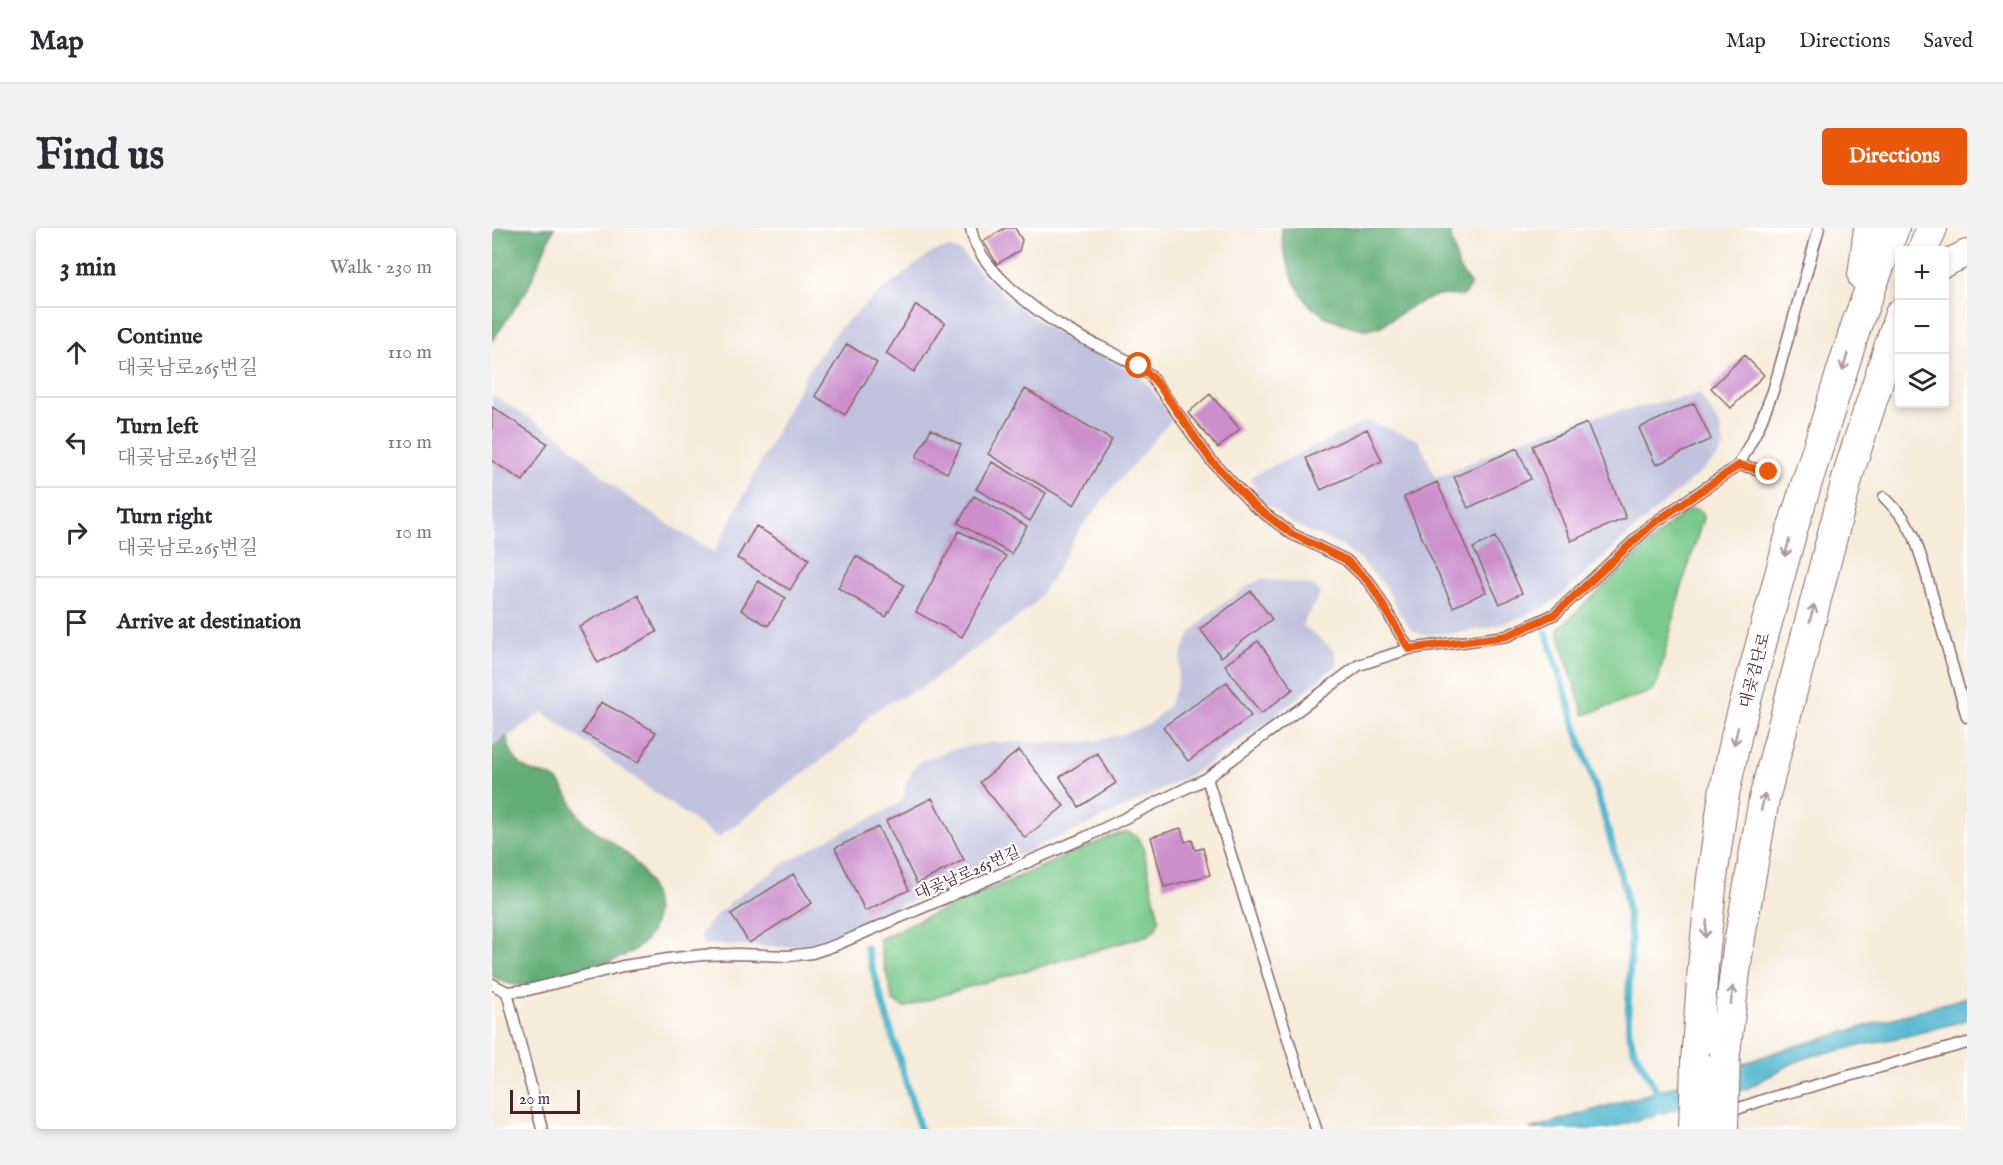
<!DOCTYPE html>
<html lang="en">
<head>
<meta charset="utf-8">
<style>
  :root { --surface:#fff; --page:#f2f2f3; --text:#2b2b33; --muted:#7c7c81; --line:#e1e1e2; --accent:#ea580c }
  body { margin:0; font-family:"IM FELL English","Noto Serif KR",serif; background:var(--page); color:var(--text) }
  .controls { position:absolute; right:18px; top:18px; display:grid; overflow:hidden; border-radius:6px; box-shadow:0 3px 9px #0003 }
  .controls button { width:54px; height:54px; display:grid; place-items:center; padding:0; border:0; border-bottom:2px solid var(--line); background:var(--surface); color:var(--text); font:30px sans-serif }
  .scale { position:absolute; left:18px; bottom:15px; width:70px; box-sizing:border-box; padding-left:6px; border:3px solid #4a1f2b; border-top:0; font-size:16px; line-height:21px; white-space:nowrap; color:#4a1f2b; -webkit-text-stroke:4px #fff; paint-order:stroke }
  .stop { position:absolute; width:18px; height:18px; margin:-14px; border:4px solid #ea580c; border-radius:50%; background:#fff }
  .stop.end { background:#ea580c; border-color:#fff; box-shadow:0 2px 6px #0008 }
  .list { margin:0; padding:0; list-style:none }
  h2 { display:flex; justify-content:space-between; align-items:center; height:78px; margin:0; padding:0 24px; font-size:26px }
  h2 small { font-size:20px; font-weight:400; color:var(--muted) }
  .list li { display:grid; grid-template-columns:39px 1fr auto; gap:18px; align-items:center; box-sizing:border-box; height:90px; padding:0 24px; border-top:2px solid var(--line) }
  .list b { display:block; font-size:22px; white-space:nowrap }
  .list p { margin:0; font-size:20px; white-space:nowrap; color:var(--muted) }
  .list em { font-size:20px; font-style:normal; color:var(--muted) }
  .icon { flex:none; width:33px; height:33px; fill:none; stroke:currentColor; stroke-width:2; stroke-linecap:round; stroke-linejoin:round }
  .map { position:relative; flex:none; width:1475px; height:901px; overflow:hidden; border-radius:6px }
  header { display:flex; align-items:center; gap:36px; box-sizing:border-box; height:84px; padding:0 30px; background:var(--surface); border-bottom:2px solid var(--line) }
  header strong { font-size:28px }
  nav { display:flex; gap:33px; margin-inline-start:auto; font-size:21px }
  .intro { display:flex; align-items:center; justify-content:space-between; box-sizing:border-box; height:144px; padding:0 36px }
  h1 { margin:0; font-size:42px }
  .button { padding:15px 27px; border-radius:6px; background:var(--accent); color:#fff; font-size:21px; font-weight:700 }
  main { display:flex; gap:36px; padding:0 36px }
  aside { flex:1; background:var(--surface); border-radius:6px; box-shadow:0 3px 9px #0003 }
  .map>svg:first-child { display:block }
</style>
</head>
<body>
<header>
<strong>Map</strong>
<nav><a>Map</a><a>Directions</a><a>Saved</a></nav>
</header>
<div class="intro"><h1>Find us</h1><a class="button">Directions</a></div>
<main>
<aside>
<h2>3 min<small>Walk · 230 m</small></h2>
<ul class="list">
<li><svg class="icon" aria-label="ahead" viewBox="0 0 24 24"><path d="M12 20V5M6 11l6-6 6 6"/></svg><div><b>Continue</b><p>대곶남로265번길</p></div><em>110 m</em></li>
<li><svg class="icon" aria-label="left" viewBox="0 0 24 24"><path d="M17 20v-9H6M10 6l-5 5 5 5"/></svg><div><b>Turn left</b><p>대곶남로265번길</p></div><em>110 m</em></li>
<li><svg class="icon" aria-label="right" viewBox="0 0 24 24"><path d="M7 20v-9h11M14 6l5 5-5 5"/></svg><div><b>Turn right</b><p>대곶남로265번길</p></div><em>10 m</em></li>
<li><svg class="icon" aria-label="arrive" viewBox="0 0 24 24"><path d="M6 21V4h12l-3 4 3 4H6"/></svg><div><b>Arrive at destination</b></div></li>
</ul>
</aside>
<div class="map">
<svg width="1475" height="901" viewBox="0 0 1475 901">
  <rect width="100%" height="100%" fill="#fff"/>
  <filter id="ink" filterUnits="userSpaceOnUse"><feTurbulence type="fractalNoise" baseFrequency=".0167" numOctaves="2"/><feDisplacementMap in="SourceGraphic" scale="12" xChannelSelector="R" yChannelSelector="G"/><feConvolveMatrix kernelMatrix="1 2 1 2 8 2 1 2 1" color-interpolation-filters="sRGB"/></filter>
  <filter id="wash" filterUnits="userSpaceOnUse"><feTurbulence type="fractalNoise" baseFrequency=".008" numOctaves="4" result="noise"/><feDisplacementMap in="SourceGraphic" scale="24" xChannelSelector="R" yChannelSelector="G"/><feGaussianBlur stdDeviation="1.35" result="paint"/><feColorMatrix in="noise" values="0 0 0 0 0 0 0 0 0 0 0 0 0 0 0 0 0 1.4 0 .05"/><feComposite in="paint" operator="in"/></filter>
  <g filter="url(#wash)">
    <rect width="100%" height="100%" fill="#f7ebd9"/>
    <!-- industrial -->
    <path fill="#c0c2dd" d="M459,20L469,24L490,47L524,77L549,95L577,112L647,147L657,158L680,191L614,268L586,304L560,350L544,374L529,387L431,459L394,476L378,486L362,507L226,610L51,484L0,520V167L67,208L125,261L157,284L222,325L314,146L334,118L348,99L375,75L435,28L446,22Z
      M1208,166L1228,199L1232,218L1225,230L1158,287L1072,365L1053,379L1030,389L996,400L971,404L931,407L919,401L907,384L893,358L870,333L855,321L799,295L767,271L758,249L876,193L926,212L944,250L1028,212L1091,191Z
      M769,351L818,357L829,364L810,397L842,422L845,437L778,492L702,545L637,578L575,606L319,715L295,719L211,716L208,706L225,686L253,663L295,634L342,608L403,578L412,572L413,557L420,543L428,534L457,522L501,514L576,515L601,513L632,506L659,495L676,478L684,459L690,423L699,405L718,385L759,356Z"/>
    <!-- green -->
    <path fill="#78c98a" stroke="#61745a" stroke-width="1.5" d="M1202,281L1209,283L1211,290L1187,368L1166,453L1161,463L1092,487L1065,402L1179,295L1195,283Z
      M636,604L645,609L651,620L667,691L664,700L657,707L470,761L412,780L401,773L388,719V711L420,695L622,607Z"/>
    <!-- forest -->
    <path fill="#62ad76" stroke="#566650" stroke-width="1.5" d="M0,0H62L35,62L0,113Z
      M789,0H957L967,41L979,57L971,68L946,67L920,78L887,99L876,102L859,98L834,89L817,77L803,56L792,24Z
      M15,509C18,527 26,540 45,545C53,547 59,547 66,553C77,564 80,580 90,592C105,607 125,615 140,631C151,643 161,659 163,675C171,728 108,736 69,748C43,756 26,764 0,748V520Z"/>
    <!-- water -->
    <path fill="#51b7cf" stroke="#4e6b7d" stroke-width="1.5" d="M1475,769V792L1419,807L1320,828L1303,834L1254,861L1114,901H1037L1220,847L1287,823Z"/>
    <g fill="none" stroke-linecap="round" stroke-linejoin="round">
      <!-- stream -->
      <path stroke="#51b7cf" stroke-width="7" d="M1054,404L1110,581L1133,662L1139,711L1136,785L1137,804L1142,821L1168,870
        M374,719L428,901"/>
    </g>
    <g id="blocks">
      <!-- building -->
      <path fill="#cc8fcc" d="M513,0H523L530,12L527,23L505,36L491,13Z
        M424,77L453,95L422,144L394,126Z
        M355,116L385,135L353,187L323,168Z
        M1252,127L1272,147L1239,180L1219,160Z
        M533,161L620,212L582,277L496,226Z
        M718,166L748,201L726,220L696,185Z
        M1202,175L1219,211L1164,237L1147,200Z
        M0,179L55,215L31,253L0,233Z
        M1095,195L1134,290L1079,313L1040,218Z
        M439,201L469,217L455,245L424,229Z
        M875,201L890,233L829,262L814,230Z
        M1025,220L1039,251L976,280L962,249Z
        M500,234L554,265L538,293L484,261Z
        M945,254L994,364L961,379L912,269Z
        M482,268L535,298L519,326L466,295Z
        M264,298L317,331L298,362L245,330Z
        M467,303L514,328L470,409L424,384Z
        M1003,309L1030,365L1008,376L981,320Z
        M364,328L412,357L394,389L346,360Z
        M266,353L294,370L276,398L249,382Z
        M759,363L780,391L729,429L708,401Z
        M146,367L165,404L106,435L87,398Z
        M766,413L801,461L769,486L733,437Z
        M735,454L759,488L696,533L671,499Z
        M109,474L164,504L146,535L91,505Z
        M527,522L572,578L533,610L488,554Z
        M605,525L624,555L587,579L568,549Z
        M440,570L472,632L425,656L394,593Z
        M386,599L417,662L373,683L343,620Z
        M689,600L693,614L700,612L703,622L711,620L718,647L672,659L659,609Z
        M301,646L320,675L257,715L239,686Z"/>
    </g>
  </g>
  <g filter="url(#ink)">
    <use href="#blocks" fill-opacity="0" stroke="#876668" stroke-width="1.5"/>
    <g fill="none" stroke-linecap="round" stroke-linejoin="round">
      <!-- service casing -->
      <g stroke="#876668" stroke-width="13">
        <path id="service" d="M479,0C484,39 543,83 576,102C603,118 633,128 658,147L718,231L761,277L800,306L854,332L878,355L917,421
          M1247,237L1267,198L1281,163L1327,0
          M1392,269L1411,289L1422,308L1431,335L1475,489
          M715,550L824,901
          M0,756L15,764L36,762L131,738L183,730L211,727L246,726L296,728L320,725L344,717L594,609L715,550L867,437L917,421L1015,408L1063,386L1159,297L1247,237L1277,244
          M15,764L50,901
          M1233,885L1274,871L1475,815"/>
      </g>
      <!-- tertiary casing -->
      <g stroke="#876668" stroke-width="28">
        <path id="tertiary" d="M1452,36L1475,25"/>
      </g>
      <!-- secondary casing -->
      <g stroke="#876668" stroke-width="32">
        <path id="secondary" d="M1431,22L1440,0
          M1371,48L1377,0
          M1233,825L1246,721L1272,571L1358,240L1408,86
          M1204,834L1211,739L1220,650L1232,566L1245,505L1300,302L1365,95L1402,0"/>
      </g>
      <!-- service -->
      <use href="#service" stroke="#fff" stroke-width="10"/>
      <!-- tertiary -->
      <use href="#tertiary" stroke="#fff" stroke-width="26"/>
      <!-- secondary -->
      <use href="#secondary" stroke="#fff" stroke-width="30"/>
      <!-- secondary-bridge casing -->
      <g stroke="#876668" stroke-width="32" stroke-linecap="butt">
        <path id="secondary-bridge" d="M1202,901L1204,834
          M1231,901L1233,825"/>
      </g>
      <!-- secondary-bridge -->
      <use href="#secondary-bridge" stroke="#fff" stroke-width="30"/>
    </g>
    <!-- one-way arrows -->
    <defs><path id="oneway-shaft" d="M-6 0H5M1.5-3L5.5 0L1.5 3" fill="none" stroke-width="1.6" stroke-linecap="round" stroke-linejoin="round" transform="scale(1.5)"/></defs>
    <g stroke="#ae9aa0">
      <use href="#oneway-shaft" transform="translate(1353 134) rotate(108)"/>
      <use href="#oneway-shaft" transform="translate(1295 320) rotate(105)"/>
      <use href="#oneway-shaft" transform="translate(1320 385) rotate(-75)"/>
      <use href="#oneway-shaft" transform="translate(1244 508) rotate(103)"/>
      <use href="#oneway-shaft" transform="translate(1271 574) rotate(-78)"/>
      <use href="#oneway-shaft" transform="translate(1214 701) rotate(96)"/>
      <use href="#oneway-shaft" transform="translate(1240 767) rotate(-83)"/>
    </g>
  </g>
  <g fill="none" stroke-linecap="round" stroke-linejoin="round" filter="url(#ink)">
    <!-- route -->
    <path stroke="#ea580c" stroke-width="8" d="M647,138L658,147L668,159L718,231L761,277L800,306L854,332L878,355L917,421L1015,408L1063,386L1159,297L1247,237L1277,244"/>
  </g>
  <g text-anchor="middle" stroke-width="4.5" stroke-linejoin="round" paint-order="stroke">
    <!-- street labels -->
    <g font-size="16" fill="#4a1f2b" stroke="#fff">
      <text transform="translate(1262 442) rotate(-75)" y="6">대곶검단로</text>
      <text transform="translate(475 644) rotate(-23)" y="6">대곶남로265번길</text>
    </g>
  </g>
</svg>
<div class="controls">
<button>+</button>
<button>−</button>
<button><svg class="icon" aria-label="layers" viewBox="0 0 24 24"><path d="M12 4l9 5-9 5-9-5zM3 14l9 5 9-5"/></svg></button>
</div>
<div class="scale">20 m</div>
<div class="stop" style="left:647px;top:138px"></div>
<div class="stop end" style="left:1277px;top:244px"></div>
</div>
</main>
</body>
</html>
